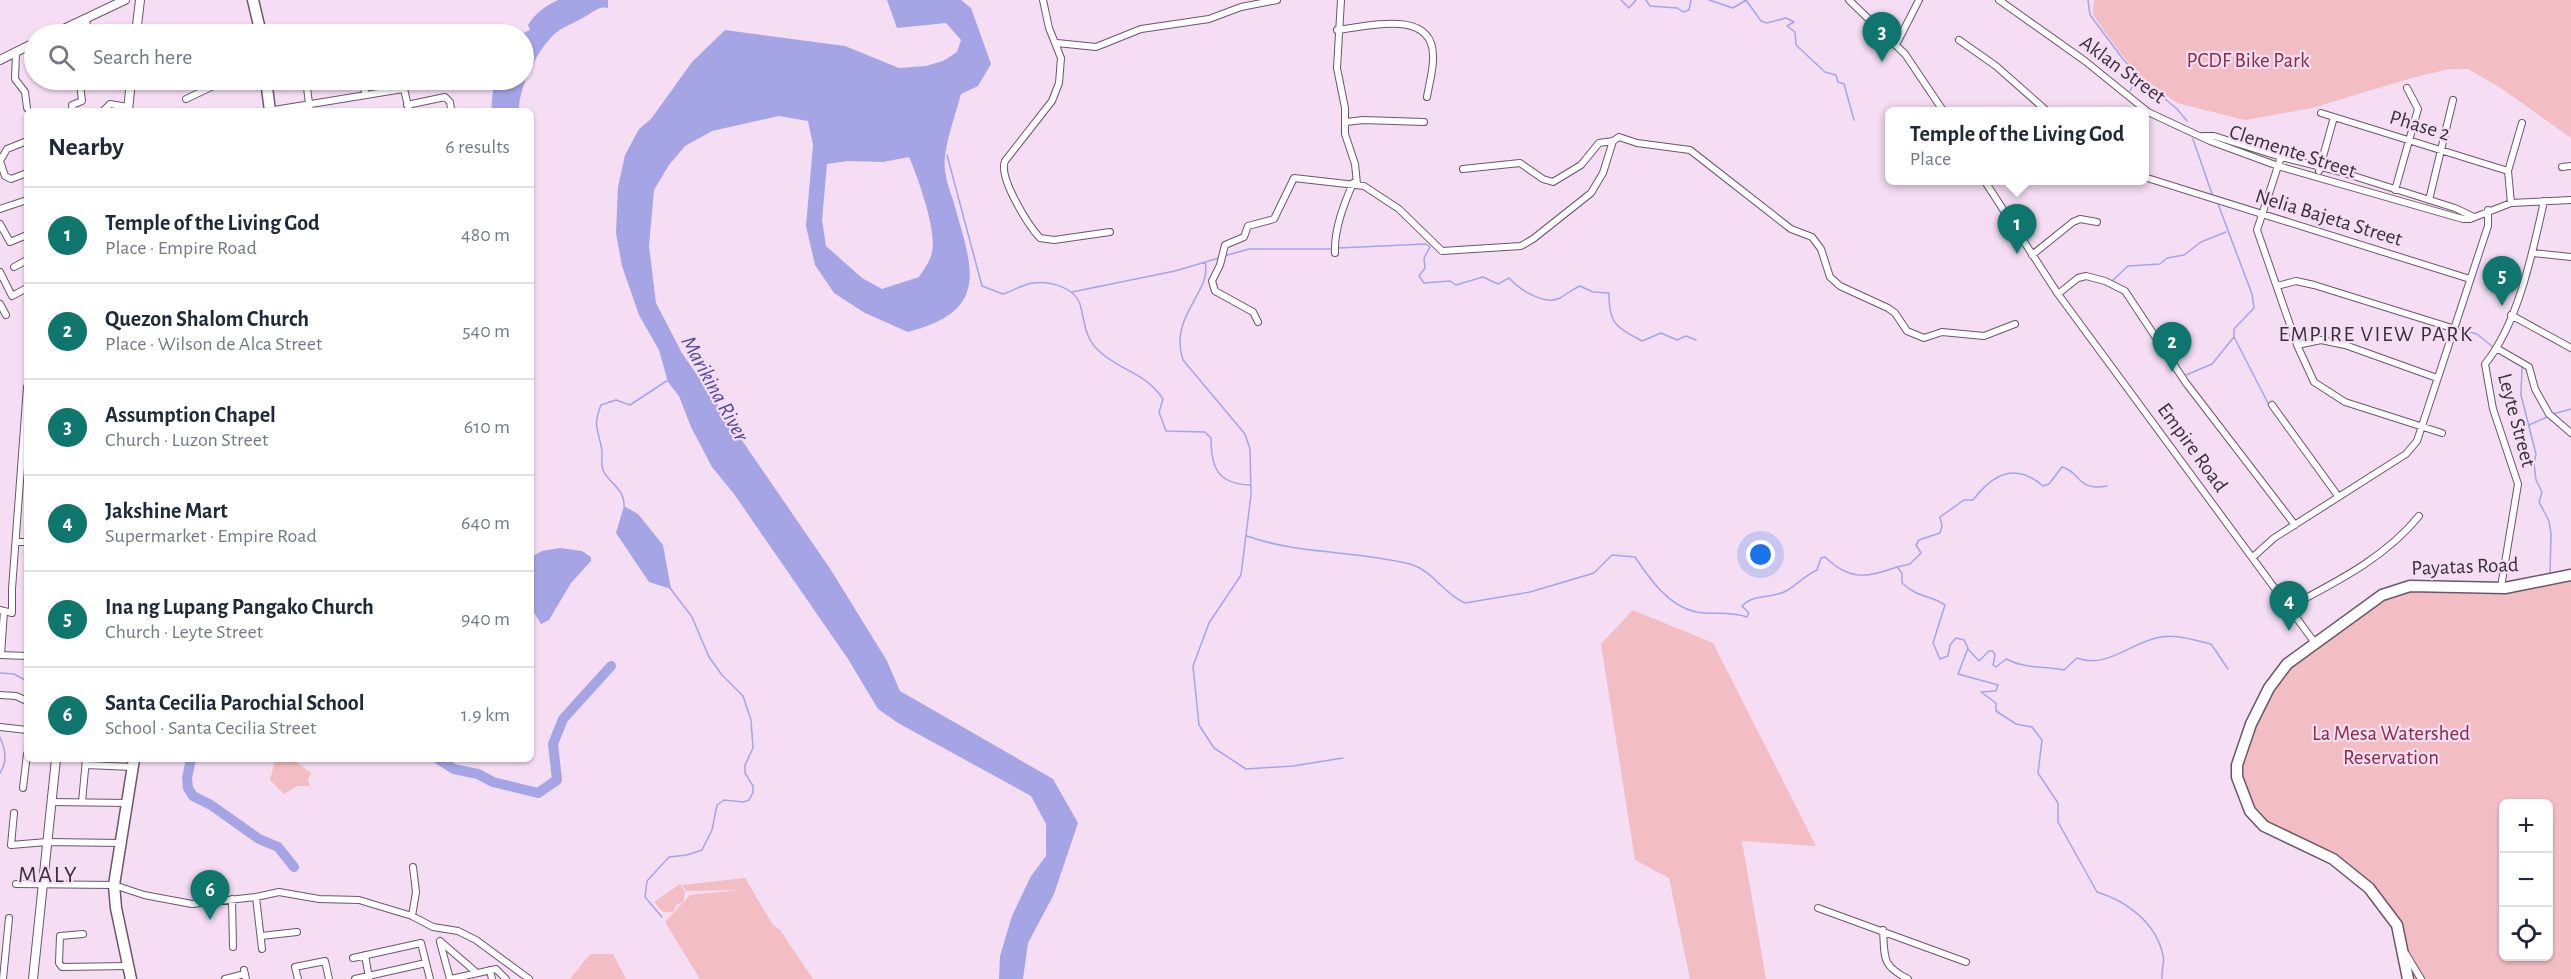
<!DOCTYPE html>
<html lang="en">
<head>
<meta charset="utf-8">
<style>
  :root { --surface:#fff; --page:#f2f2f3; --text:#1f2937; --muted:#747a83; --line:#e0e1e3; --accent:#0f766e }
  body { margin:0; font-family:"Alegreya Sans",sans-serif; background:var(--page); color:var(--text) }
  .controls { position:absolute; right:18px; bottom:18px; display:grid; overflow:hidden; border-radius:9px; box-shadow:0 2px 4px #0004 }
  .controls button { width:54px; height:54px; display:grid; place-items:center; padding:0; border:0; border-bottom:2px solid var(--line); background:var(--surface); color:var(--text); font:30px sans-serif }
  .you { position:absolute; left:1761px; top:555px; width:21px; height:21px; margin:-15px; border:4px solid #fff; border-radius:50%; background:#1a73e8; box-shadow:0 0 0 9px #1a73e833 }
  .badge { display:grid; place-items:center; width:39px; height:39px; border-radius:50%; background:var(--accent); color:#fff; font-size:20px; font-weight:700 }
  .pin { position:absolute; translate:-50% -50px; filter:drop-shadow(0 2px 3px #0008) }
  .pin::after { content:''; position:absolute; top:32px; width:21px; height:18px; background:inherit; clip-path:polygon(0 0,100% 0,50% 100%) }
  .popup { position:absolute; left:1885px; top:107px; width:264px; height:78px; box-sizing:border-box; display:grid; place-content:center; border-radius:9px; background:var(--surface); filter:drop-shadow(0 2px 4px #0005); font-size:20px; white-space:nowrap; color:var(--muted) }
  .popup b { font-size:22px; color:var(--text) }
  .popup::after { content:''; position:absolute; left:50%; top:100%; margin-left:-12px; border:12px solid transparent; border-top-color:var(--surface) }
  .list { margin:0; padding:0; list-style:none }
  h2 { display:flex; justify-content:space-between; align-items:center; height:78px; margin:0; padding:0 24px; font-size:26px }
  h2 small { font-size:20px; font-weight:400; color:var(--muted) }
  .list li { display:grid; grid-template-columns:39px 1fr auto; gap:18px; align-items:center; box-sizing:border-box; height:96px; padding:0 24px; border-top:2px solid var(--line) }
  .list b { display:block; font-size:22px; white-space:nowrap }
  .list p { margin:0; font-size:20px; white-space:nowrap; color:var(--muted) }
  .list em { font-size:20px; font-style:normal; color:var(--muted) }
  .icon { flex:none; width:33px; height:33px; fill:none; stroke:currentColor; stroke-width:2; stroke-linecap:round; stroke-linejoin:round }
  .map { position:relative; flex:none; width:2571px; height:979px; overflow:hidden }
  .search { position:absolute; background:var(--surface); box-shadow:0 2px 4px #0004; left:24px; top:24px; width:510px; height:66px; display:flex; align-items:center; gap:15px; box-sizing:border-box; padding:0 21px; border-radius:33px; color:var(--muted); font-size:22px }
  .panel { position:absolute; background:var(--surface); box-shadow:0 2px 4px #0004; left:24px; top:108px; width:510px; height:654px; border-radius:9px }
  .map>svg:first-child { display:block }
</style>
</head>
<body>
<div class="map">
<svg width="2571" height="979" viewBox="0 0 2571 979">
  <rect width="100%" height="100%" fill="#f5ddf4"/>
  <!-- green -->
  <path fill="#f2bdc3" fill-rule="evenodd" d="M2094,0H2571V138L2501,88L2468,69H2449L2415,77L2312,108L2245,120L2177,103L2138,74L2119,51L2093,15Z
    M2571,576V979H2408L2403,937L2354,872L2264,824L2241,788L2239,759L2281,672L2393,590L2505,588ZM2504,804H2548V956H2504Z
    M1633,610L1713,643L1816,846L1742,841L1766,979H1690L1669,878L1635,860L1601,644Z
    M275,761L296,762L311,773L308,780L310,786H297L284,794L270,780Z
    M745,878L773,925L780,930L813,979H700L665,922L690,895L739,890L686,891L682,885Z
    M680,884L685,893L683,902L676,905L673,912H663L654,902Z
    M590,954H613L626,979H570Z"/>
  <!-- water -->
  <path fill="#a5a5e6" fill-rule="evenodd" d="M558,0H614H608V8C599,6 595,11 586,16C577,22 566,25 557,32C539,46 518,88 519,111H491L494,80H524V34H521L530,30L528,25C536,12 546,6 558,0Z
    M887,0H961L971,8L991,64L978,86L961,94C956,114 942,150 945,170C946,180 950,191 953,200C972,268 992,310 908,332L865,313L834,293L815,265L806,226L813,145L808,121L779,116L712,131L685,146L669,165L654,190L649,246L656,303L682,353L831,570L887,661L900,691L1053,779L1078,823L1054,894L1028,943L1023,979H999L1000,956L1012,916L1031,876L1046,856V824L1031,796L898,723L878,709L848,659L734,494L712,467L691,427L679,396L668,382L659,350L639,315L622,266L616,233L618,187L625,155L639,129L651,119L692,62L725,30L845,46L899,68L926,66L943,61L957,52L961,40L946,23L897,28ZM909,157C918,178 937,230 932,252C930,262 924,269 919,277L882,289L862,278L826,246L822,220L827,164L848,161L883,162Z
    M624,506L638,514L663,545L671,589L649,582L616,533Z
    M560,548L582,551L591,557V561L571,583L549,620L541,624L531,608V557L542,551Z"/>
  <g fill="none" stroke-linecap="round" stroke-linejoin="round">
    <!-- stream -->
    <path stroke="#a5a5e6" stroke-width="1.5" d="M1621,0L1629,8L1636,0
      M1646,0L1650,6L1677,8L1683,12L1689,10L1691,0
      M1709,0L1733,8L1746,0L1761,21L1767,23L1786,18L1794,22L1787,26L1795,32L1796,45L1825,72L1836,75L1838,82L1844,84L1854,120
      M2088,0L2090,15L2123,59L2138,76L2177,109L2187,121
      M2130,91L2138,76
      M2193,139L2212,194
      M947,155L982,286L1003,294C1013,291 1023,284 1033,283C1050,281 1074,287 1080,304C1085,321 1084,337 1098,350C1120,372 1143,370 1163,399L1159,412L1166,431L1205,432L1211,438C1211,468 1218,484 1250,485
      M1338,248L1426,244L1430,247L1424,258L1425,268L1419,276L1424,283L1450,281L1456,285L1483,277L1498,284L1509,278C1519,289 1544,306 1560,298C1567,294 1571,290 1580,286L1593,292L1609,293C1609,324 1615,326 1642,341L1661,333L1677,340L1686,336L1696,340
      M1224,256L1249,249H1330
      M1205,262C1213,291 1168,316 1183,360L1245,434L1250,449L1251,495L1241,575L1209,623L1193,666L1199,725L1214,748L1246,769L1293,766L1343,758
      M2112,281L2128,266L2160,264L2167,258L2184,255L2201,242L2226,232
      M1072,292L1175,271L1219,258
      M2458,329L2477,334L2493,347
      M2234,337L2269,405
      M2522,367L2521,395L2536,454L2534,464L2536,480L2542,492L2539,502L2549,521L2551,534L2550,575
      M2186,375L2212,364L2234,337V329L2254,308L2252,294L2218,204
      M2553,414L2571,409
      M2529,425L2547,417
      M624,506C625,488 608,483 603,470C601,464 602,457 602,451C599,430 592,427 601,405L616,400L630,405L668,380
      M1247,536C1299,555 1356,550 1410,564C1434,571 1442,593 1465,603L1530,592L1594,573L1612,555L1635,557C1649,578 1668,606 1696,612C1713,615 1730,611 1747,617L1749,613L1742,606C1754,593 1772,599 1786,591C1797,585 1805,575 1817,570L1821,558L1825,557C1850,581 1867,578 1897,567L1902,573V583C1920,599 1928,594 1945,605L1933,643L1940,659L1948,656L1950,645L1956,638L1964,640L1968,648L1958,674L1998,685L1996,691L1981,692L1996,703V711L2016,724L2032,727L2042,740L2038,773L2058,803V822L2097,892C2127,901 2156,923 2163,955C2165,963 2161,971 2162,979
      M1897,567L1910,564L1921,553L1916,545L1919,540L1940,533L1942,526L1940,517L1964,500H1973C1993,474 2015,462 2043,486L2049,484L2062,467C2080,471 2077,492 2107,486
      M1968,649L1979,661L1989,651H1993L1995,655L1993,665L1996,667L2006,659C2025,669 2044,666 2064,670L2077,658C2105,669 2130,644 2156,638C2174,633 2193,640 2211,644L2228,669
      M0,673L14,674L27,681
      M0,737C5,749 8,761 0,773
      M662,917L645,897L647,881L669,857L687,855L702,850L712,830L717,805L724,800L743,802L749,800L753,793V786L745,773V765L753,748L751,720L743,696L722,675L709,657L692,617L670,588"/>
    <!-- river -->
    <path stroke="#a5a5e6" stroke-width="10" d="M191,759L187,778L188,788L193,796L211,805L259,839L278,847L294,867
      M438,759L454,769L478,774L493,782L538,793L557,780L553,744L563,719L611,666"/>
    <!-- minor casing -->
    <g stroke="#6b566a" stroke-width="8">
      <path id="minor" d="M1043,0L1049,28L1061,58L1059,83L1052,101L1005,161C998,177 1028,225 1040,238L1054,240L1110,232
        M1341,0L1337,68L1345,108V134L1355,164L1357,184
        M1849,0L1905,54L1944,112
        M1999,0L2085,61L2148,112L2210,141L2278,166L2463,219H2470L2511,203L2571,200
        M86,19L88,34
        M1337,30C1366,27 1432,8 1433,55C1434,68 1429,84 1427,97
        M1959,40L1996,66L2048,112
        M1057,43L1096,47L1141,29L1209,19L1241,7L1277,0
        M1896,45L1919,0
        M16,53L15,79L25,92L27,108
        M306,80L310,111
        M363,80L365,93
        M402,80L409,111
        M186,99L226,80
        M407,105L445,97L450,102L451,109
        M73,111L72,105L82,101L80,84
        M103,111L110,104L128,107
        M268,111L403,89
        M2321,113L2508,171
        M1346,122L1363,120L1424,122
        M2203,136H2214L2281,157L2341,172L2455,208L2474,217
        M27,141L7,149L0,161L5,176L11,179L27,173
        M2281,157L2257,230L2297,345L2314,382L2345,402L2442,433
        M2562,167L2571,166
        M1463,169L1520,163L1543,179L1553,182L1581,165L1599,143L1613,141
        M2319,171L2334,117
        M2144,177L2470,279
        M1984,180L2058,294L2315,643
        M2395,190L2418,109L2407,88
        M2429,200L2453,100
        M2511,203L2508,171L2522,123
        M0,209L27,200
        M0,224L10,242L27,235
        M1335,253C1334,229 1344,204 1353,183
        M2533,253L2571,257
        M2032,255L2073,222L2080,219L2097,222
        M14,267L27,260
        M0,272L12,296L27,288
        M2277,286L2296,281L2314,285L2452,328
        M2058,294L2078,278L2086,276L2105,281L2125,291L2186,383L2295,525
        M0,304L6,315
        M2511,315L2571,348
        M1258,322L1253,312L1215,291L1212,281L1220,265L1225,245L1244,237L1248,226L1274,219L1294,178L1364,186L1399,209L1442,251L1521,246L1533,239L1591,193L1603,173L1613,141L1619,137L1637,143L1690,150L1791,229L1812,237L1821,249L1830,277L1840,286L1888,308L1895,313L1907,331L1924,338L1942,332L1984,336L2015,324
        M2297,345L2321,340L2345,345L2437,378
        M2498,349L2529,367L2535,389L2549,414L2571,433
        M2272,405L2338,496
        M16,542H27
        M2253,557L2274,538L2406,454L2417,441L2488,226V210
        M2501,587L2518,484L2493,409L2485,364C2518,324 2533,251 2544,201
        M2289,607C2336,582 2385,558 2419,516
        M0,610L12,613V589L27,387
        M4,611L1,655L27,656
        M0,695L16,696L27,701
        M0,727L27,730
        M86,765L133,767
        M23,788L27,754
        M51,802L128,803
        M82,802L86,759
        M14,813L11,845L47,842L121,843
        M16,884L114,885L144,895L192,904L256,897L279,892L319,899L359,900L412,916L433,927L458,931L476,940L529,979
        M256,897L262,949
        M232,899L233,947
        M1818,908L1966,962
        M412,916L416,892L413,867
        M1883,930C1885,958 1881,965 1908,979
        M83,934L60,936L59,963L62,967L128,966
        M261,936L297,932
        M440,941L477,973
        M440,942L450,979
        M2406,954L2421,979
        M365,955L369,978
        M353,958L421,943L430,979
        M244,970L246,979
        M490,970L492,979
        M3,979L9,918
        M225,979L245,974
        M298,979L295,967L325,961L329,979
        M355,979L426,963
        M451,979L496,969L506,979"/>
    </g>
    <!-- tertiary casing -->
    <g stroke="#6b566a" stroke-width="10">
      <path id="tertiary" d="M53,34L125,0
        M136,34L140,0
        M0,60L34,43
        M128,111L131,80
        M33,979L56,759"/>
    </g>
    <!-- primary casing -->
    <g stroke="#6b566a" stroke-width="13">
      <path id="primary" d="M253,0L261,34
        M266,80L270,111
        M131,979L116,908L114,885L134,759
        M2408,979L2397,925L2369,888L2333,859L2264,826L2250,811L2237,777V765L2251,724L2269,688L2287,664L2382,595L2410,586L2505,588L2571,575"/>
    </g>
    <!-- minor -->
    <use href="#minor" stroke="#fff" stroke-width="6"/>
    <!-- tertiary -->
    <use href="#tertiary" stroke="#fff" stroke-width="8"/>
    <!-- primary -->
    <use href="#primary" stroke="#fff" stroke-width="10"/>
  </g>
  <g text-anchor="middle" stroke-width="4.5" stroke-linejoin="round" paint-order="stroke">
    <!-- park labels -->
    <g font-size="21" fill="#882e41" stroke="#f5ddf4">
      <text x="2248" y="67">PCDF Bike Park</text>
      <text x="2391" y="740">La Mesa Watershed<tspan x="2391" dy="24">Reservation</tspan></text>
    </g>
    <!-- street labels -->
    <g font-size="21" fill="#3a3039" stroke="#f5ddf4">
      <text transform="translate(2123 69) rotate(36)" y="7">Aklan Street</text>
      <text transform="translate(2420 125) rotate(17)" y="7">Phase 2</text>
      <text transform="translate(2293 151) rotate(18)" y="7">Clemente Street</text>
      <text transform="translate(2329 217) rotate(17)" y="7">Nelia Bajeta Street</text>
      <text transform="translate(2517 420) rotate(75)" y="7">Leyte Street</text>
      <text transform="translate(2193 447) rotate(54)" y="7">Empire Road</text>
      <text transform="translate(2465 566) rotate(-2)" y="7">Payatas Road</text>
    </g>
    <!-- neighbourhood labels -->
    <g font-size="22" letter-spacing="1.5" fill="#3a3039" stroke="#f5ddf4">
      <text x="2376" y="341">EMPIRE VIEW PARK</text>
    </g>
    <!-- water labels -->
    <g font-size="22" font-style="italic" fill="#514a98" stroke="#f5ddf4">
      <text transform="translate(716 388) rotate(61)" y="8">Marikina River</text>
    </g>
    <!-- quarter labels -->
    <g font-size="24" letter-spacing="1.5" fill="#3a3039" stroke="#f5ddf4">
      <text x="48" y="882">MALY</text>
    </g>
  </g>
</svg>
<div class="controls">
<button>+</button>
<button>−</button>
<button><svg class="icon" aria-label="locate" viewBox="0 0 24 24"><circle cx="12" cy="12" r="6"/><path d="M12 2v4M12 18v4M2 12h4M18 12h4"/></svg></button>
</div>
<div class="you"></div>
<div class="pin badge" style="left:2017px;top:254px">1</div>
<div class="popup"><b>Temple of the Living God</b>Place</div>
<div class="pin badge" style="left:2172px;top:372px">2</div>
<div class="pin badge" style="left:1882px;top:62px">3</div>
<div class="pin badge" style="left:2289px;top:631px">4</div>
<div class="pin badge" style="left:2502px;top:306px">5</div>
<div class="pin badge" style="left:210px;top:920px">6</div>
<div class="search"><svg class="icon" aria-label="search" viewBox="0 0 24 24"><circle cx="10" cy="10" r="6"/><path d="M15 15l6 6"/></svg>Search here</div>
<section class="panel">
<h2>Nearby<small>6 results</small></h2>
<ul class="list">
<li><span class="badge">1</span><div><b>Temple of the Living God</b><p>Place · Empire Road</p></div><em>480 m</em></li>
<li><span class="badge">2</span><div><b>Quezon Shalom Church</b><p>Place · Wilson de Alca Street</p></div><em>540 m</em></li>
<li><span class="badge">3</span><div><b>Assumption Chapel</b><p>Church · Luzon Street</p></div><em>610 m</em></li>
<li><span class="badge">4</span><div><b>Jakshine Mart</b><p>Supermarket · Empire Road</p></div><em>640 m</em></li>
<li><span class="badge">5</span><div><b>Ina ng Lupang Pangako Church</b><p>Church · Leyte Street</p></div><em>940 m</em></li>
<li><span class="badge">6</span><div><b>Santa Cecilia Parochial School</b><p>School · Santa Cecilia Street</p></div><em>1.9 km</em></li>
</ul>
</section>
</div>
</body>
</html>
